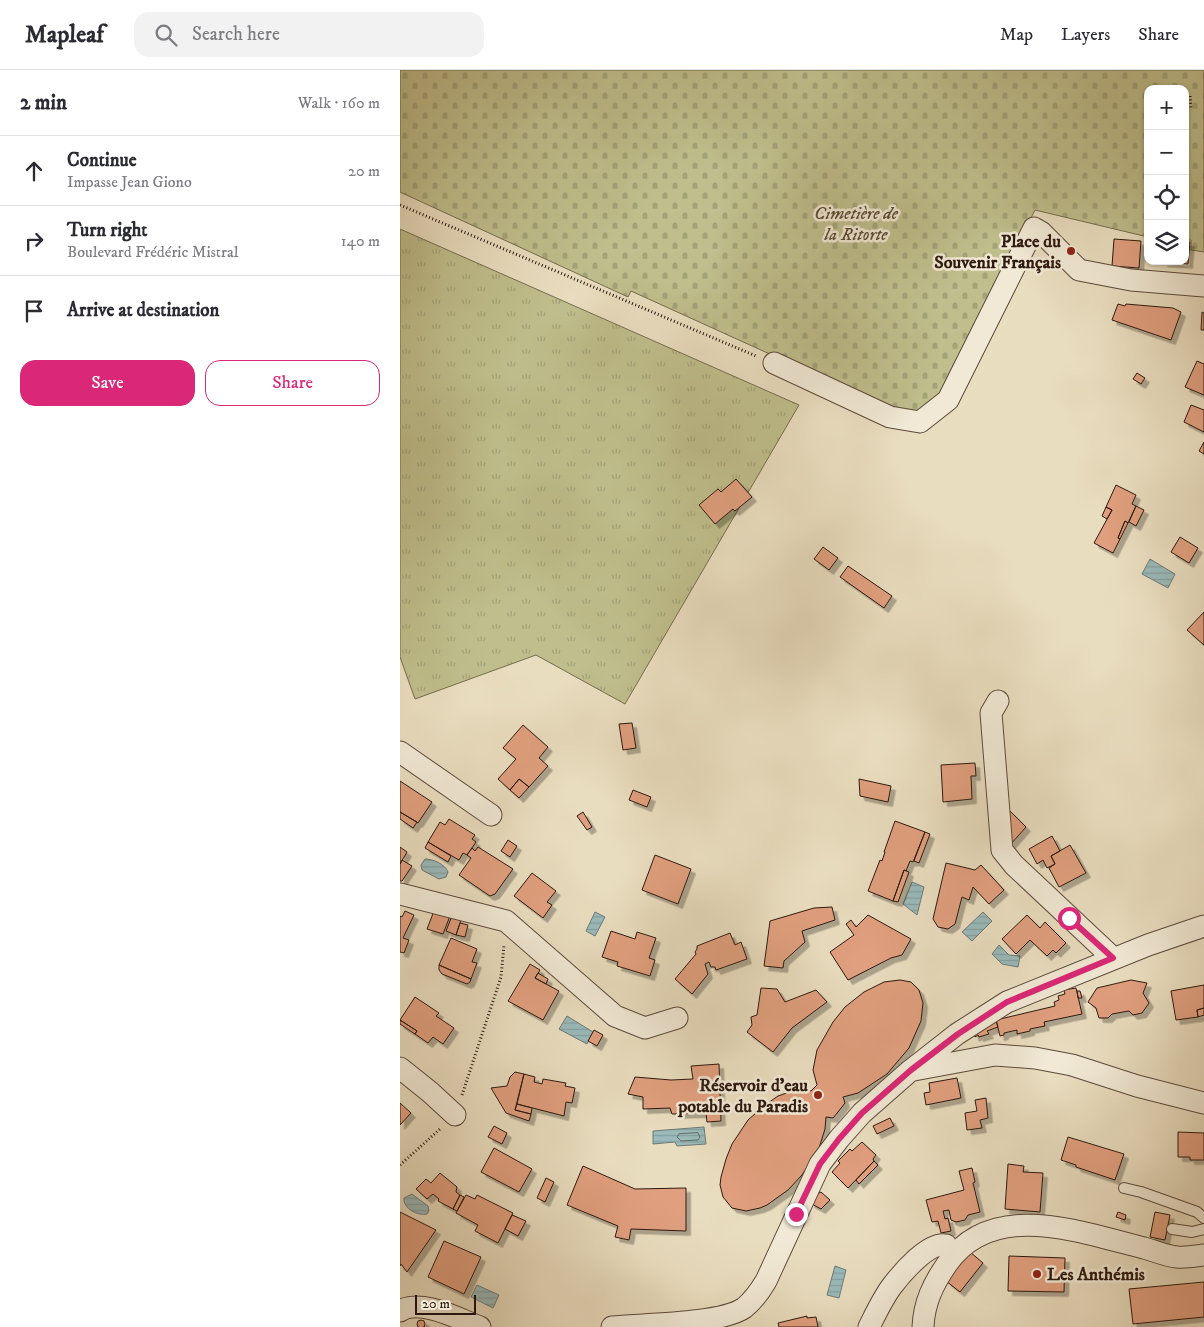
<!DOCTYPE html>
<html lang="en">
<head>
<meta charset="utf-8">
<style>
  :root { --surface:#fff; --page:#f2f2f3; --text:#2b2b33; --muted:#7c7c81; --line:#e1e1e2; --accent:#db2777 }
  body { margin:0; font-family:"IM FELL DW Pica",serif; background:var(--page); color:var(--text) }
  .controls { position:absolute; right:15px; top:15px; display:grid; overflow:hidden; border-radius:10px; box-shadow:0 1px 4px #0004 }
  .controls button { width:45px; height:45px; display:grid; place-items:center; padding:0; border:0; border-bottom:1px solid var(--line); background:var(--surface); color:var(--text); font:25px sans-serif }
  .scale { position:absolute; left:15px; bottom:12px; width:61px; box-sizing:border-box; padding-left:5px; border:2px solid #2d1910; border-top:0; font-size:14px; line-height:18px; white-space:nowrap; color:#2d1910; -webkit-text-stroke:4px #f1e9d5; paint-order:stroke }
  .stop { position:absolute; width:15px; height:15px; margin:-11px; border:4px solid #db2777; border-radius:50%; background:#fff }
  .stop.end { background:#db2777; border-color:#fff; box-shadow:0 1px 5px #0008 }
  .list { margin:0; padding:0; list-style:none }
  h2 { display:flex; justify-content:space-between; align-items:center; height:65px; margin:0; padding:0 20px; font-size:21px }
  h2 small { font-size:16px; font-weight:400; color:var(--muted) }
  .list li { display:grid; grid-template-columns:32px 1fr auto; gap:15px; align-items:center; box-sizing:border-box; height:70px; padding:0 20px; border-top:1px solid var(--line) }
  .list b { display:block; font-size:19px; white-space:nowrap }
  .list p { margin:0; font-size:16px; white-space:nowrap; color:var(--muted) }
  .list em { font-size:16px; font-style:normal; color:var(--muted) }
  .actions { display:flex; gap:10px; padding:15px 20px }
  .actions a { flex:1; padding:11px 0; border:1px solid var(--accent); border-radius:15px; text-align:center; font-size:18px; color:var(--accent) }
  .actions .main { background:var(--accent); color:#fff }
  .icon { flex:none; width:28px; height:28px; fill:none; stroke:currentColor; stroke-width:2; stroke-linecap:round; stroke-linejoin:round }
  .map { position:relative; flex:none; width:804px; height:1257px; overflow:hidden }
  header { display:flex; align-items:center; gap:30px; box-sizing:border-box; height:70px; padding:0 25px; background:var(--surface); border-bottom:1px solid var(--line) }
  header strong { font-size:24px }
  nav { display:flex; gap:28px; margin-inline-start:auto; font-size:18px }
  .search { width:350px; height:45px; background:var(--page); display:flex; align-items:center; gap:12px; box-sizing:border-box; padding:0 18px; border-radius:15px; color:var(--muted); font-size:19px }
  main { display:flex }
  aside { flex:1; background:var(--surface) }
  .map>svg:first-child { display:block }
</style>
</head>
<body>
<header>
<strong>Mapleaf</strong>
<div class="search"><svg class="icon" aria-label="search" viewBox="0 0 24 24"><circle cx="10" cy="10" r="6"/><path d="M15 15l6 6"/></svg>Search here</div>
<nav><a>Map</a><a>Layers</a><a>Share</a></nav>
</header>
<main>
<aside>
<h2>2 min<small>Walk · 160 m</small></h2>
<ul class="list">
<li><svg class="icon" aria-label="ahead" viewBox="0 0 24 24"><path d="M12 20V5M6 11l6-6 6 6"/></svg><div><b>Continue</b><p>Impasse Jean Giono</p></div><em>20 m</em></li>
<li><svg class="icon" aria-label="right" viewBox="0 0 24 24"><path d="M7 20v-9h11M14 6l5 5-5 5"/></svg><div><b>Turn right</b><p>Boulevard Frédéric Mistral</p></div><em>140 m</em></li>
<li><svg class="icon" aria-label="arrive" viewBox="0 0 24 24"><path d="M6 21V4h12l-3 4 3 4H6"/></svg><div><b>Arrive at destination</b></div></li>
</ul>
<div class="actions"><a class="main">Save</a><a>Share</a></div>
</aside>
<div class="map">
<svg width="804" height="1257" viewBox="0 0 804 1257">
  <defs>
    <pattern id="grass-tufts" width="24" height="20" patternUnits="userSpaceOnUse" patternTransform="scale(1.25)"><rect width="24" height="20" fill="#bfbe8c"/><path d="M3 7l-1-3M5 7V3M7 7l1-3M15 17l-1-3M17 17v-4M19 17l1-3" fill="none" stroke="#a4a378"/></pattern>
    <pattern id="cemetery-stones" width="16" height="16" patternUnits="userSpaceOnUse" patternTransform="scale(1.25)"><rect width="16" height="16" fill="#bfbe8c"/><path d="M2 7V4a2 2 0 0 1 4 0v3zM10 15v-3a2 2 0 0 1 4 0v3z" fill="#a4a378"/></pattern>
    <pattern id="water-rules" width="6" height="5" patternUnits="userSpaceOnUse" patternTransform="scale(1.25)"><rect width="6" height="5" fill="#9ababb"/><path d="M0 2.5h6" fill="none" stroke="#859fa0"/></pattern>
    <filter id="shadow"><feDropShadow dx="4.5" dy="4.5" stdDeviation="0" flood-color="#0004"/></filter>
  </defs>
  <rect width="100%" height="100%" fill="#e9ddbf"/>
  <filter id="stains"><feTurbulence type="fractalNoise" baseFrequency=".004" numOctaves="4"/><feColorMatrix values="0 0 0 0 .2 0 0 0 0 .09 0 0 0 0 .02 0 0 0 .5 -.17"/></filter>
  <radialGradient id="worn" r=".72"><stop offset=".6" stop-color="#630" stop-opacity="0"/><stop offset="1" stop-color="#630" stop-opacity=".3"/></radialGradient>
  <!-- grass -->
  <path fill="url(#grass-tufts)" stroke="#766c4e" d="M0,159L399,335L225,634L136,585L15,629L0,587Z"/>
  <!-- cemetery -->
  <path fill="url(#cemetery-stones)" stroke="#766c4e" d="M0,0H804V182L791,180V170H785V19H748V167L635,140L542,327L519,343L493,340L231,221L228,227L0,122Z"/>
  <!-- water -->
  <path fill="url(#water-rules)" stroke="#6e7a77" d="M750,489L775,504L768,518L742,504Z
    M25,789C33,789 45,794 48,802L46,807L39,809L22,800L21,795Z
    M512,812L524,817L517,845L503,834Z
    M195,842L205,847L195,866L186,861Z
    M583,842L592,851L572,871L562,862Z
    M599,875L609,885L620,886L618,897L602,894L592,884Z
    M167,946L193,962L187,974L159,959Z
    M304,1057L306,1074L277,1076L275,1072L253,1074V1061Z
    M12,1124L28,1136L29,1141L27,1144C18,1146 3,1139 4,1128Z
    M435,1196L446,1200L439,1228L427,1225Z
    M77,1215L99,1225L93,1238L71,1227Z"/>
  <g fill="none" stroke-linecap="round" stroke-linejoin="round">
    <!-- shore -->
    <path stroke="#646a66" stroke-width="1" d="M298,1063L300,1067L298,1070L281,1071L277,1067L279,1064Z"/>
  </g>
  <!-- building -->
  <path fill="#e09f7e" stroke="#2d1910" filter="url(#shadow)" d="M714,169L741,171L739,198L712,196Z
    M785,172H790L788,194L763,192L785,191Z
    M718,234L725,236L726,234L773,238L781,242L771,270L712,250Z
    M802,242L804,243V260H801Z
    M797,291L804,294V325L785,317Z
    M737,303L745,308L741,314L733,309Z
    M791,335L804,340V362L784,352Z
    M804,372V384L799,381Z
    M336,409L352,427L335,441L333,439L315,454L299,435L318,419L321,422Z
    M716,415L736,425L732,434L736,436L728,453L725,451L718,468L720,469L713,483L694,473L712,440L706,437Z
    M736,436L744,440L736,456L729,452Z
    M706,437L712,440L707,449L702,446Z
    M725,451L728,453L720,469L718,468Z
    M780,467L798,478L789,493L771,482Z
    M423,477L438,488L429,500L414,489Z
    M448,496L492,526L484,538L440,507Z
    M804,542V575L787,560Z
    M232,653L236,678L223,680L219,654Z
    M123,655L148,677L139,688L148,696L129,717L119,709L110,720L98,709L116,689L103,678Z
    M575,693L576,706H571L572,729L543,732L541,695Z
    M119,709L129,717L119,728L110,720Z
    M459,709L491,716L488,732L460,726Z
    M0,711L32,732L18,753L0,742Z
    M233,720L251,727L247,737L229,730Z
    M610,741L626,757L610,775L605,748Z
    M0,742L17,752L13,758L0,749Z
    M183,742L192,757L187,760L177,746Z
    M49,749L75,765L72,769L76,772L67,785L63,783L59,790L28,772L40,752L45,755Z
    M495,751L525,762L513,792L510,791L506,801L504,800L493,831L468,821L480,790L482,791L485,782H484Z
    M525,762L530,764L519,793L514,791Z
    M652,766L660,781L651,786L655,794L647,798L643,790L637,794L629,779Z
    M108,770L117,776L110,787L101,781Z
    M28,772L51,786L48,792L25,778Z
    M670,775L686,803L659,817L649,798L655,794L651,786Z
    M0,777L7,782L0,794Z
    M78,777L113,799L95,824L90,826L59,805L71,788L67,785L72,778L75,781Z
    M255,785L291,799L278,834L242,820Z
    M2,790L12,796L2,811H0V794Z
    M546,793L575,800L581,795L604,820L589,834L573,817L569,830L562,827L555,854L548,859L538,857L533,849Z
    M504,800L509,802L498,832L493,831Z
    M132,803L156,821L147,832L152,835L143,848L114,826Z
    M432,837L435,850L402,861L405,872L384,891L383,898L364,896L370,851L414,838Z
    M5,841L14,845L3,868L9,870L4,883L0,882V846L2,847Z
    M34,841L50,846L43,864L27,859Z
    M468,845L511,869L502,885L491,888L448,910L430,882L454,865L446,854L451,850L456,857Z
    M627,845L640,858L645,852L666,873L656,883L653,880L647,886L630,870L616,884L602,869Z
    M52,846L61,850L56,865L46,861Z
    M60,853L68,855L65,867L56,865Z
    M211,861L235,869L237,862L256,868L249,888L255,890L250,906L217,896L218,892L202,887Z
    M330,863L335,875L341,872L347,889L316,900L315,897H311L309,892L305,894L308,904L292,924L275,909L296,884L295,882L297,879V876Z
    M51,868L77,879L72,892L77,893L71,909L39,895Z
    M130,894L140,900L135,908L159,921L143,950L108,931Z
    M39,895L71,909L70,912L67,914L42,904L39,900Z
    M138,903L148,909L146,914L135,908Z
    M500,910L511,912L519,920L523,933L521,951L509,978L487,1004L458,1023L443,1027L445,1033L438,1042L433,1048L426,1047L425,1059L419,1078L402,1105L388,1120L367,1135L360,1138L346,1141L332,1138L323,1127L320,1115L321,1107L326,1089L332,1074L348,1050L365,1035L378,1026L398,1019L411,1021L417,1015L413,1000L417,980L433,952L445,937L464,922L484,912Z
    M731,910L747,913L743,923L749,933L742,943L733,945L729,941L712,944L708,948H699L696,938L688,932L697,918Z
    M804,915V938L797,940L798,947L776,950L771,921Z
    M361,918L377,919L385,932L416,920L427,932L392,958L373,982L347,962L352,955L351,947L357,945Z
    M676,918L682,944L644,952L645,956L630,959V961L617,964V960L604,963V965L600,966L596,950L655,936L654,932L659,930L658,926L665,924L664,920Z
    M677,921H680L682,928H678Z
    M15,927L39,943L36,946L54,958L43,974L33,967L28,973L15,964L17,961L0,950Z
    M804,938V945L798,947L797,940Z
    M0,950L17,961L15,964L0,954Z
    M596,950L598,957L587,961L589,964L579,967L578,965L575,967L572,960Z
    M194,960L203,965L197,976L188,971Z
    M319,994L321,1051L307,1052L306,1043L272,1044L270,1038L243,1039V1027L228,1024L235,1007L271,1010L293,1009L291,996Z
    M115,1002L124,1004L115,1040L131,1044L129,1051L106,1043L91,1018L107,1016L110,1007Z
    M124,1004L135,1007L134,1012L142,1014L143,1009L166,1013L165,1016L175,1018L172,1033L166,1032L164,1046L117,1034Z
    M557,1008L561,1028L526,1035L524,1023L530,1022L529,1013Z
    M586,1028L588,1048L580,1050L582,1058L567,1060L565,1043L577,1041L575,1030Z
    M0,1033L11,1043L0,1055Z
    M117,1034L132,1038L131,1044L115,1040Z
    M490,1048L494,1056L477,1064L473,1056Z
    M94,1056L107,1063L102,1074L88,1067Z
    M778,1062L804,1063V1090H790V1087H778Z
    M668,1067L724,1084L715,1110L676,1097V1095L661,1090Z
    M462,1072L476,1085L473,1089L474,1091L448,1118L432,1102L440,1093L438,1091L450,1079L452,1081Z
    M94,1078L132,1099L119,1122L81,1102Z
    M474,1091L478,1095L459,1114L456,1110Z
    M608,1094L624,1096L623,1102L643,1103L640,1142L605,1139Z
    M183,1096L235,1119L286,1118V1161L231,1159L229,1170L215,1167L218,1156L167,1135Z
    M572,1098L575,1112L573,1113L580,1142L568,1145L565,1150L556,1152L551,1150L549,1140L543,1141L545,1149L548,1148L551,1161L541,1163L538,1151L532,1152L526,1130L564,1120L559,1101Z
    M40,1103L57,1117L56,1122L60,1125L53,1139L38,1131L39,1129L33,1124L27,1129L16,1119L26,1109L31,1113Z
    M146,1108L154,1112L145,1132L137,1128Z
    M421,1122L430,1130L421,1139L410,1133L413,1126Z
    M60,1125L64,1127L57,1141L53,1139Z
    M66,1125L75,1129L77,1125L113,1143L98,1173L75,1161L78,1155L56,1143Z
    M0,1142L36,1160L7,1202L1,1194L0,1196Z
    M718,1142L726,1145L725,1150L716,1147Z
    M755,1142L770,1145L765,1170L750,1167Z
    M112,1145L126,1151L118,1166L105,1159Z
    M44,1171L81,1187L64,1224L28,1207Z
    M570,1182L583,1193L560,1222L546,1211Z
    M609,1186L665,1188L664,1222L608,1221Z
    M804,1212V1247L733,1254L729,1219Z
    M407,1246V1248L416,1247L418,1257H379L378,1253Z
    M17 1254a4 4 0 1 1 8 0a4 4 0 1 1-8 0Z"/>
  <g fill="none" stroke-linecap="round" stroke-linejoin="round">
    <!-- service casing -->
    <g stroke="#5c4a3c" stroke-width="12">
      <path id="service" d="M724,1118L741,1122L797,1142L804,1148
        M772,1159L792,1162L804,1159"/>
    </g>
    <!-- minor casing -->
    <g stroke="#5c4a3c" stroke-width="23">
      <path id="minor" d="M374,293L490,347L520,352L548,330L634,158L641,162L679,200L731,210L804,216
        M598,631L591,643L602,780L614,795L713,888
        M0,682L91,745
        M0,824L106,851L215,946L245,958L277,948
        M0,998L30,1022L55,1045
        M514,1000L595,985L635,988L672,995L737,1016L804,1033
        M0,1241C20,1228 59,1249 80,1257
        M212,1257C242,1254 321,1254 344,1238C353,1231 360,1221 366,1211L420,1094L439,1069L462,1043L511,1000L557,964L607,932L748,875L804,856
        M469,1257C476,1243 483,1228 492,1216C502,1203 529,1171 546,1175L552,1186
        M523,1257C524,1233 533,1214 547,1194C593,1128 682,1163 744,1178C755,1181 766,1186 777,1187C786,1188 796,1186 804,1185"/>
    </g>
    <!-- path -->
    <path stroke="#2d1910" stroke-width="3" stroke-dasharray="1 2.5" stroke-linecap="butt" d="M790,26L791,39
      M0,135L356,286
      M62,1025L101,907L104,875
      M0,1095L40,1059"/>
    <!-- service -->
    <use href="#service" stroke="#f1e9d5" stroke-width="10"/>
    <!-- minor -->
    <use href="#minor" stroke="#f1e9d5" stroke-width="21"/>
  </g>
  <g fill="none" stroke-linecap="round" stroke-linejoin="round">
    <!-- route -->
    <path stroke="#db2777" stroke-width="6" d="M396,1144L420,1094L439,1069L462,1043L511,1000L558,964L607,932L713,888L669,848"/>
  </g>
  <!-- markers -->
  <g fill="#8f2418" stroke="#f1e9d5" stroke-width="2">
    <circle cx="671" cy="181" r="5"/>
    <circle cx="418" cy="1025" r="5"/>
    <circle cx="637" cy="1204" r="5"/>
  </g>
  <g text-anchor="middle" stroke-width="5" stroke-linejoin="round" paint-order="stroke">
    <!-- park labels -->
    <g font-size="18" font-style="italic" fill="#594b35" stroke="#f1e9d5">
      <text x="456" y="149">Cimetière de<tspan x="456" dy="21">la Ritorte</tspan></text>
    </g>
    <!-- poi labels -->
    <g font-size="18" font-weight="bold" fill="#2d1910" stroke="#f1e9d5" text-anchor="end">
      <text x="661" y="177">Place du<tspan x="661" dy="21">Souvenir Français</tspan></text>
      <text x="408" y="1021">Réservoir d'eau<tspan x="408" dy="21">potable du Paradis</tspan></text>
      <text x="647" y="1210" text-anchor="start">Les Anthémis</text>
    </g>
  </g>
  <rect width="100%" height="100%" filter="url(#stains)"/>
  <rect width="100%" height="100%" fill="url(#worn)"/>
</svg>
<div class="controls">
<button>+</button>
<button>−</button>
<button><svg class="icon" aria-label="locate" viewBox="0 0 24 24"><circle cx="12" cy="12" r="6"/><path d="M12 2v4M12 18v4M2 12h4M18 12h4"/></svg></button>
<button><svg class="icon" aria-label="layers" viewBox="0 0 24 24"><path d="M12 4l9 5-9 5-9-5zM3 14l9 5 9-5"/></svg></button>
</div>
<div class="scale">20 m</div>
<div class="stop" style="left:669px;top:848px"></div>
<div class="stop end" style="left:396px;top:1144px"></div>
</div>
</main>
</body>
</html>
